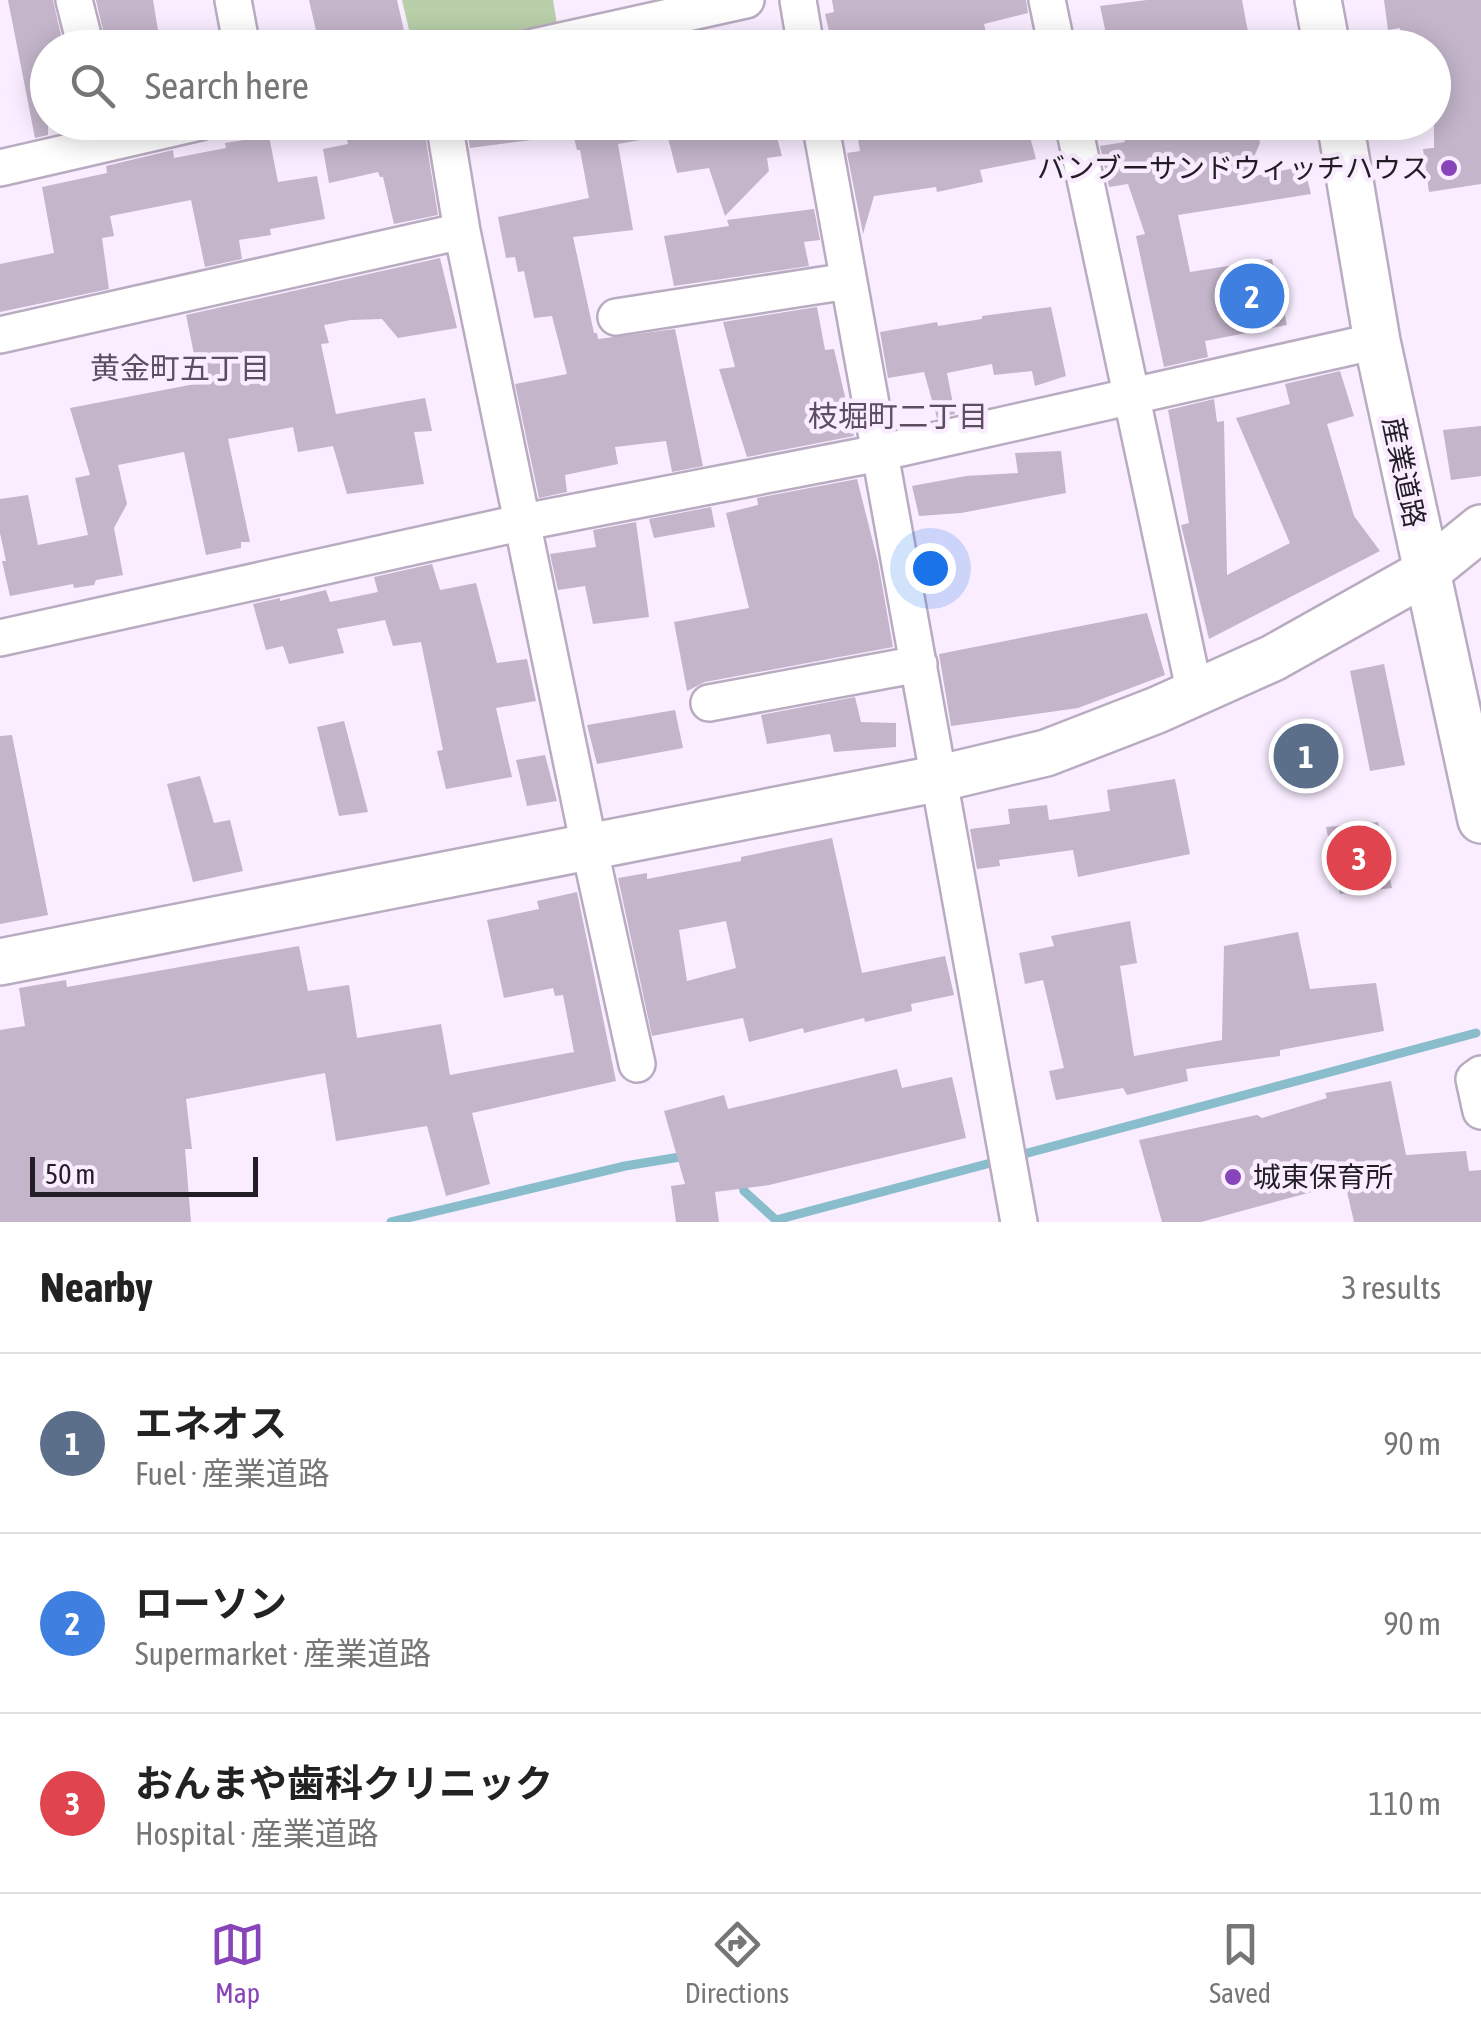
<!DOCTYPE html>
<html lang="en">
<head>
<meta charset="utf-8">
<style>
  :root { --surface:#fff; --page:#f2f2f2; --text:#222; --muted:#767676; --line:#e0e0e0; --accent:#8845b9 }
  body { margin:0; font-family:"Asap Condensed","Noto Sans JP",sans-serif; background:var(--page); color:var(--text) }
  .scale { position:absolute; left:30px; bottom:25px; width:228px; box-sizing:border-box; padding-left:10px; border:5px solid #231e26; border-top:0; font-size:28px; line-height:35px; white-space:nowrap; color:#231e26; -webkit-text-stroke:8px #f9edff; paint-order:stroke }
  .you { position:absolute; left:930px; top:568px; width:35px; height:35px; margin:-25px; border:8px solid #fff; border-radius:50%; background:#1a73e8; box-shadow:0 0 0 15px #1a73e833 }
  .badge { display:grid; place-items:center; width:65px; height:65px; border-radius:50%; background:var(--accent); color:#fff; font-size:32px; font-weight:700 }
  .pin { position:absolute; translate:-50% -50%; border:5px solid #fff; box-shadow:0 2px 10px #0006 }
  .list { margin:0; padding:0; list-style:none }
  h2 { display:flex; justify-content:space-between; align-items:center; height:130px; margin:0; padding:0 40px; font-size:42px }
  h2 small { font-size:32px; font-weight:400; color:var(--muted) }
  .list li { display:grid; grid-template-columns:65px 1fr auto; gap:30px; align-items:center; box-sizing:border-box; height:180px; padding:0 40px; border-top:2px solid var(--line) }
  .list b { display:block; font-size:38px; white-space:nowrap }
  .list p { margin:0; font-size:32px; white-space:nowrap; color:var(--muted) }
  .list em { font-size:32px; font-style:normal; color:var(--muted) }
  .icon { flex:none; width:55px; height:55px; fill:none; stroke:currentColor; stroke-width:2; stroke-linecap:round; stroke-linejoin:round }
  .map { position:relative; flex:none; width:1481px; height:1222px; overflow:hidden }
  .search { position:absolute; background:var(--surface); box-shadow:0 5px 25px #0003; left:30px; right:30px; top:30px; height:110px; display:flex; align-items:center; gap:25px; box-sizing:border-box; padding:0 35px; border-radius:55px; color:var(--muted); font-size:38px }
  .sheet { height:670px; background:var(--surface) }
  nav { display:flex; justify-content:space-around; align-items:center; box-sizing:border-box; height:140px; border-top:2px solid var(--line); background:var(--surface); font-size:28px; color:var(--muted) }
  nav a { display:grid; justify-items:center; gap:5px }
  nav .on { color:var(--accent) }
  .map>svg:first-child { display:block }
</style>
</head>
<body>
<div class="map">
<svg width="1481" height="1222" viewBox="0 0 1481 1222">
  <rect width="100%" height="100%" fill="#f9edff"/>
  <!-- green -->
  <path fill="#b8cfa9" d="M402,0H553L557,24L446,47H413Z"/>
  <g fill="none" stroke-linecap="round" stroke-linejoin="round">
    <!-- stream -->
    <path stroke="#89bdcc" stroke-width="9" d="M1013,1157L1476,1033
      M742,1180L744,1191L776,1220L998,1161
      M391,1222L625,1166L686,1156"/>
  </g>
  <!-- building -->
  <path fill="#c4b5ca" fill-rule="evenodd" d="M8,0H53L64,48H48V135L35,138Z
    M96,0H153L161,48H107Z
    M309,0H397L408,48H320Z
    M832,0H1026L1028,13L984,24L990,48H833L825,14L834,12Z
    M1147,0H1242L1251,48H1109L1100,6Z
    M1384,0H1481V184L1429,192L1423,149L1434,148V48H1403L1400,28L1388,30Z
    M362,122H423L438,215L394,224L383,177H380L378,172L329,183L323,149L348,144L343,125Z
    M466,122H546L547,138L470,148Z
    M570,122H662L663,136L618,144L633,230L573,237L594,333H597L598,339L675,329L703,466L672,472L666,441L615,447L618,464L565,475L567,492L539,498L515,384L567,374L552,316L534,318L524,271L518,272L515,257L506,258L498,217L589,198L580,150H577Z
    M664,122H773L782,156L767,158L769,171L725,216L709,168L677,173Z
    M855,122H1026L1036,159L980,170L983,182L937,192L936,187L874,196L863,234L847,153L860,151Z
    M1121,122H1255L1260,143L1245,178L1304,166L1311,194L1178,215L1190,272L1272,259L1287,325L1205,341L1208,357L1164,367L1136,236L1145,234L1128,184L1109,187L1100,146L1125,142Z
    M269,136L278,182L317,176L325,219L270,229L271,235L239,240L242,259L205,267L191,200L110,216L114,236L102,238L109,289L0,312V264L54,253L42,187L107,173L106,166L173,150L174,158L226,148L225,143Z
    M814,209L820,240L804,242L809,266L674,286L664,236L729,226L727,220Z
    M440,258L457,328L398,338L382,319L351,320L324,325L329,343L321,344L336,414L425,398L432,431L414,432L424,484L347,494L333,446L298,452L293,427L228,439L250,542H241V548L206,555L184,452L118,465L127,504L114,528L123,575L96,580L94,585L74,588L73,584L10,596L2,561H6L0,533V499L28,495L38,545L88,535L75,478L90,475L70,408L200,383L186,315Z
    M817,307L825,350L834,349L854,436L747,457L719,369L735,367L723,322Z
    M1051,307L1066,376L1035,386L1032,371L994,375L992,364L947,373L955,414L937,418L924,372L888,378L880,332L937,322L938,326L982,319V316Z
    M1340,371L1354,416L1327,424L1354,516L1380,551L1209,639L1181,525L1189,523L1168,410L1214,399L1217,422L1224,421L1227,575L1290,543L1236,418L1290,404L1285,384Z
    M1481,426V476L1451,480L1443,430Z
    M1061,451L1066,493L961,513L919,516L912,486L966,476L1018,473L1015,453Z
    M857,479L878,562L893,647L705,682L687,691L674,622L749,608L726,513L758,505L757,498Z
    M711,507L715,527L654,538L649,519Z
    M636,522L649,617L593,624L585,586L558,590L550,554L596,547L593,530Z
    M432,564L440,590L476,583L497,663L527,659L536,701L496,708L512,777L446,789L437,751L443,750L421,642L393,646L385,620L337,629L344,653L289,664L283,646L266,650L253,604L280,598V601L326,590L330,602L378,592L374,577Z
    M1147,613L1165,675L1078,708L951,726L939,654Z
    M1384,664L1405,765L1370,771L1350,671Z
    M855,697L861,722L896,723V747L834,752L830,734L767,744L761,715Z
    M675,710L683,748L597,764L587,725Z
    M344,721L368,812L339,816L317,727Z
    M12,735L48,915L0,924V736Z
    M545,755L557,801L527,806L516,760Z
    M200,776L214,823L230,820L243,871L193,882L167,784Z
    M1175,779L1190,854L1078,877L1073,850L999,860L1000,866L977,869L970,829L1010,824L1008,809L1047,805L1049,820L1110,811L1107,790Z
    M1378,822L1392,888L1340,894L1326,827Z
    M832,838L862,973L945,956L954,995L911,1004L912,1011L865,1022L864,1018L804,1033L803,1028L749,1042L743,1018L652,1036L618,878L647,873V879L741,861V857ZM726,921L736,968L687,981L679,930Z
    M577,892L616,1081L472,1113L490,1184L446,1196L427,1126L336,1141L325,1073L186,1099L192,1149H185L191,1222H0V1030L25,1026L19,988L66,980L67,987L299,946L308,991L349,985L357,1038L441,1024L450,1075L574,1052L563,995L555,996L553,988L504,998L487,920L539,909L537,901Z
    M1130,921L1137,963L1120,966L1134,1056L1222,1040L1224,946L1298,932L1310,989L1376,983L1384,1031L1280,1050V1056L1186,1069L1188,1081L1127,1095L1123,1088L1056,1100L1049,1071L1064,1068L1043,980L1025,984L1019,953L1054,946L1051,936Z
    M897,1069L902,1088L952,1077L966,1138L769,1185L715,1192L719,1222H676L671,1186L685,1184L664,1111L724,1095L728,1109Z
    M1391,1081L1406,1155L1466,1151L1469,1171L1481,1170V1222H1354L1345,1183L1201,1222H1162L1139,1140L1257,1115L1262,1118L1327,1098L1325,1093Z"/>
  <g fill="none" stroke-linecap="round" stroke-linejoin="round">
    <!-- minor casing -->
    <g stroke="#b9abc0" stroke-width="40">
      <path id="minor" d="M74,0L86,48
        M233,0L242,48
        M798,0L806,48
        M1047,0L1057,48
        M529,48L746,0
        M444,122L462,231L589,846L637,1064
        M820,122L1019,1222
        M1073,122L1195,694
        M0,168L200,122
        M616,317L848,281
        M0,335L462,231
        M0,638L524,522L879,453L1377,341
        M709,703L919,664
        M1481,1074L1474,1079L1481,1111"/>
    </g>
    <!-- tertiary casing -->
    <g stroke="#b9abc0" stroke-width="50">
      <path id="tertiary" d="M1318,0L1327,48
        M1340,122L1377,341L1481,820
        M0,962L941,778L1046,753L1157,710L1273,658L1428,571L1481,528"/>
    </g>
    <!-- minor -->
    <use href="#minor" stroke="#fff" stroke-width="35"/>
    <!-- tertiary -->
    <use href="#tertiary" stroke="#fff" stroke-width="45"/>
  </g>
  <!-- markers -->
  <g fill="#8845b9" stroke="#f9edff" stroke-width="4">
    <circle cx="1449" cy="168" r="10"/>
    <circle cx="1233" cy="1177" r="10"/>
  </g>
  <g text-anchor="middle" stroke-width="9" stroke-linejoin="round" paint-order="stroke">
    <!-- poi labels -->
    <g font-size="28" fill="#231e26" stroke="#f9edff" text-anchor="end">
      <text x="1429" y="178">バンブーサンドウィッチハウス</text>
      <text x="1253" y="1187" text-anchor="start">城東保育所</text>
    </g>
    <!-- street labels -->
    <g font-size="28" fill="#231e26" stroke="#f9edff">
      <text transform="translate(1404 472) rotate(78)" y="10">産業道路</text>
    </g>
    <!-- neighbourhood labels -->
    <g font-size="30" fill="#5b4e60" stroke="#f9edff">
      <text x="180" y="379">黄金町五丁目</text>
      <text x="898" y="427">枝堀町二丁目</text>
    </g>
  </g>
</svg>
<div class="scale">50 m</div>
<div class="you"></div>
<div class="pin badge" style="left:1306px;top:756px;background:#5c6f8a">1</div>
<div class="pin badge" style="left:1252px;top:296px;background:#3f7fe0">2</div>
<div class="pin badge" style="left:1359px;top:858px;background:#e0444e">3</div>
<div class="search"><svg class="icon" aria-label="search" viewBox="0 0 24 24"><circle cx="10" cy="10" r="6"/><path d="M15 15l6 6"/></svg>Search here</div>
</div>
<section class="sheet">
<h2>Nearby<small>3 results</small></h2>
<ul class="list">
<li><span class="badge" style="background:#5c6f8a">1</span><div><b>エネオス</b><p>Fuel · 産業道路</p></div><em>90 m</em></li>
<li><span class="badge" style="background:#3f7fe0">2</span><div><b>ローソン</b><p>Supermarket · 産業道路</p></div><em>90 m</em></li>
<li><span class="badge" style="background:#e0444e">3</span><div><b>おんまや歯科クリニック</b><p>Hospital · 産業道路</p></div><em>110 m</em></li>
</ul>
</section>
<nav>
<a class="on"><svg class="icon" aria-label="map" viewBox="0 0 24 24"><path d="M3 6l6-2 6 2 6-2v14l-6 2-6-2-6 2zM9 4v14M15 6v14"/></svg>Map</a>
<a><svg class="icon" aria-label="directions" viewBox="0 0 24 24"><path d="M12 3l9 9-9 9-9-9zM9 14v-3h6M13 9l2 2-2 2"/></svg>Directions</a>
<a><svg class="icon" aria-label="saved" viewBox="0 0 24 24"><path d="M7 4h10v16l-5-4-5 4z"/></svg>Saved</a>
</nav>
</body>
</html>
